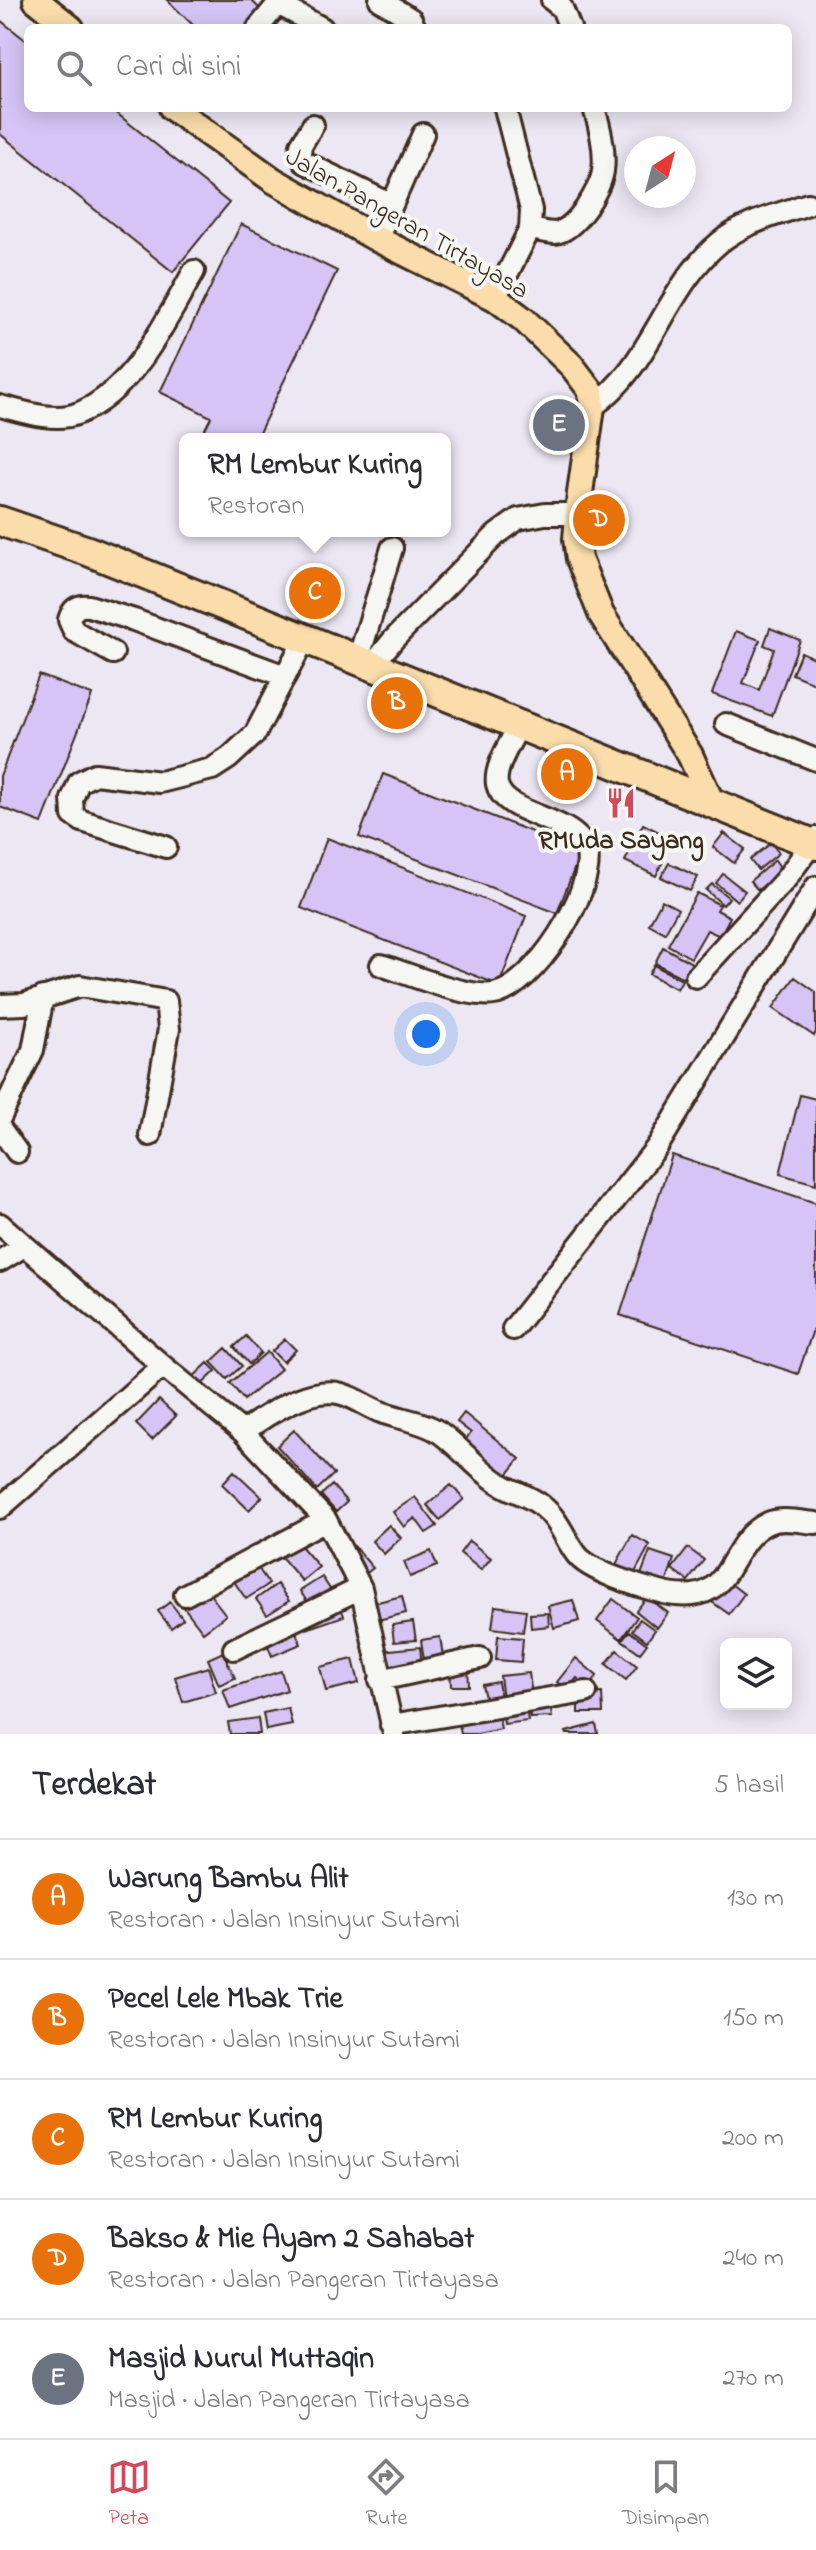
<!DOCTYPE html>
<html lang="id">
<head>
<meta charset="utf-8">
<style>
  :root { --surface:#fff; --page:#f7f7f7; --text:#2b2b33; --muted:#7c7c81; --line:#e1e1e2; --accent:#d1495b }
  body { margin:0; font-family:"Indie Flower",sans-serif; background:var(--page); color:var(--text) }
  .controls { position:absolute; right:24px; bottom:24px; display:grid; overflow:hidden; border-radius:12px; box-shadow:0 4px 20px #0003 }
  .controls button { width:72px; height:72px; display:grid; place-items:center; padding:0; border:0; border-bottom:2px solid var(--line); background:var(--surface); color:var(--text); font:40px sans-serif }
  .compass { position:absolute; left:624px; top:136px; width:72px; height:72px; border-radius:50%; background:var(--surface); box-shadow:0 4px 20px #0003; rotate:36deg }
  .you { position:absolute; left:426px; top:1034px; width:28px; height:28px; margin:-20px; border:6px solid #fff; border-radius:50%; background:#1a73e8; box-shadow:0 0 0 12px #1a73e833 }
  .badge { display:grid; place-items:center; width:52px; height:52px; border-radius:50%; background:var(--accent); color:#fff; font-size:26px; font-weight:700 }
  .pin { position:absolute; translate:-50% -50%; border:4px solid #fff; box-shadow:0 2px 8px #0006 }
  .popup { position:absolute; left:179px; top:433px; width:272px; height:104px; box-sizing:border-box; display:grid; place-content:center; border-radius:12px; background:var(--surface); filter:drop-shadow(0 2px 6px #0005); font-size:26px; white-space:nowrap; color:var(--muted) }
  .popup b { font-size:30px; color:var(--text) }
  .popup::after { content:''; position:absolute; left:50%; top:100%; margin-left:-16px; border:16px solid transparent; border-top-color:var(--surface) }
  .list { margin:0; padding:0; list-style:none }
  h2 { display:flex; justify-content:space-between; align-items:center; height:104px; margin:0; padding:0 32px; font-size:34px }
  h2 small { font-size:26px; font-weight:400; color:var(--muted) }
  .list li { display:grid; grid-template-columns:52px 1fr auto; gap:24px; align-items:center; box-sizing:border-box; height:120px; padding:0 32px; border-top:2px solid var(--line) }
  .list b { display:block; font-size:30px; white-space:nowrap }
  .list p { margin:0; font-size:26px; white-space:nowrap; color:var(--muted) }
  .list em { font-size:26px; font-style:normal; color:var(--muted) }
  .icon { flex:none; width:44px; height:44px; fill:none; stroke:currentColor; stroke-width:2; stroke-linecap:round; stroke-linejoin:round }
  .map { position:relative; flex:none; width:816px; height:1734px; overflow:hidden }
  .search { position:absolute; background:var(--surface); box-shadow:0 4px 20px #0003; left:24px; right:24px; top:24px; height:88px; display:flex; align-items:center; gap:20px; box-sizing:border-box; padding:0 28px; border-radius:12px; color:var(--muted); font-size:30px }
  .sheet { height:704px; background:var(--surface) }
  nav { display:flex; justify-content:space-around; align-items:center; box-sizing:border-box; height:112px; border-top:2px solid var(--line); background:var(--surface); font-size:22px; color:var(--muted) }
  nav a { display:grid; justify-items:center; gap:4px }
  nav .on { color:var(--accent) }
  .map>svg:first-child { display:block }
</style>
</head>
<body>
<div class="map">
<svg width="816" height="1734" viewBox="0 0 816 1734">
  <rect width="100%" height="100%" fill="#ece7f3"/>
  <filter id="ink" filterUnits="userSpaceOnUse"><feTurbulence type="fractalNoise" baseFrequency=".0125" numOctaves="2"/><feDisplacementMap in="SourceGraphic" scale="16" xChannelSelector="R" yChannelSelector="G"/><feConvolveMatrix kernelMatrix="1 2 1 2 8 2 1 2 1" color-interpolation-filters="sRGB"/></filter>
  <g filter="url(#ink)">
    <!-- building -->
    <path fill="#d5c4f5" stroke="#3b2a1e" stroke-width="2" d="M167,0H251L263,12L247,28H196Z
      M0,20L28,42V108H110L229,203L173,272L0,134Z
      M241,224L337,271L256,439H200L211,417L160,392Z
      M770,628L800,640L772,716L712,694L736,631L760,640L743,683L759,690L774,649L764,645Z
      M801,652L816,659V684L792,674Z
      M39,675L92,695L42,823L0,807V776Z
      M383,774L581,851L557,913L359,837Z
      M643,824L667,836L659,852L666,855L656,876L625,861Z
      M724,833L745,849L734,863L713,847Z
      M327,838L526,916L499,985L301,908Z
      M771,843L779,853L758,870L750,860Z
      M775,860L782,870L758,890L750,881Z
      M669,863L698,877L690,891L661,877Z
      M723,874L745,891L737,901L716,883Z
      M712,884L729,898L723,905L706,890Z
      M697,893L720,905L717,910L730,917L720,936L707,930L691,958L668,945Z
      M662,900L678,909L665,933L649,924Z
      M663,947L692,963L683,978L655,963Z
      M654,965L682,980L677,989L649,974Z
      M795,977L816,992V1032L814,1036L773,1008Z
      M800,1095L816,1099V1184L780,1174Z
      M672,1155L816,1203V1321L798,1374L620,1315Z
      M246,1336L261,1353L249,1364L234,1347Z
      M285,1339L296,1350L283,1362L272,1351Z
      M226,1348L242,1366L227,1379L211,1362Z
      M267,1352L281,1369L244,1400L230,1383Z
      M208,1363L216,1371L197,1389L189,1381Z
      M159,1400L176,1416L152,1440L136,1424Z
      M464,1413L520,1459L502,1481L459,1447L471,1433L457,1422Z
      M294,1430L334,1474L317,1490L277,1446Z
      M234,1471L262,1497L249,1510L222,1484Z
      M332,1485L347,1502L336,1512L321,1495Z
      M451,1485L464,1499L440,1520L427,1505Z
      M415,1497L437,1526L426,1533L415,1518L404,1527L393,1512Z
      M389,1525L401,1538L384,1554L372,1541Z
      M632,1535L650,1545L632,1578L614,1568Z
      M295,1539L319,1567L302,1581L278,1553Z
      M469,1541L491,1558L481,1570L460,1553Z
      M354,1546L373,1568L363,1576L344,1555Z
      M688,1548L704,1560L688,1581L672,1569Z
      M431,1551L437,1566L410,1577L404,1562Z
      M650,1551L674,1559L666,1584L641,1575Z
      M256,1565L269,1584L246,1599L233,1580Z
      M322,1577L330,1589L308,1603L300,1591Z
      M727,1581L744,1594L729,1614L712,1602Z
      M277,1584L289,1601L267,1615L256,1599Z
      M206,1589L226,1615L203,1632L183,1606Z
      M402,1596L406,1613L374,1621L370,1604Z
      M647,1597L668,1613L657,1628L636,1611Z
      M613,1599L637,1617L621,1639L597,1621Z
      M573,1600L579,1621L554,1628L548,1606Z
      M170,1602L183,1619L171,1628L158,1611Z
      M340,1605L344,1616L306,1629L302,1617Z
      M495,1606L526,1610L523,1632L492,1628Z
      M548,1613L549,1626L531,1628L530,1614Z
      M640,1619L655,1630L647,1641L632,1630Z
      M413,1622L416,1640L394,1642L392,1625Z
      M294,1627L301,1644L272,1656L265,1639Z
      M629,1631L647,1644L640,1653L622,1640Z
      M498,1636L523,1638L521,1662L496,1660Z
      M440,1637L444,1663L425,1667L421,1640Z
      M420,1647L422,1668L383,1672L380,1651Z
      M617,1650L637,1666L626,1680L606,1664Z
      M223,1652L235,1678L219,1685L208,1659Z
      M576,1658L597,1676L588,1688L577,1678L567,1690L557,1682Z
      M353,1659L359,1683L326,1691L320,1667Z
      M468,1666L469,1686H451L450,1667Z
      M208,1667L216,1692L183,1702L175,1677Z
      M281,1671L287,1690L230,1709L223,1690Z
      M529,1673L532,1696L503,1699L500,1676Z
      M498,1682L501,1699L486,1702L482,1685Z
      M602,1693L603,1713H578V1694Z
      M550,1702L552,1717L530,1718L528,1704Z
      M526,1705L528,1721L504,1724L502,1708Z
      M288,1708L292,1725L266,1730L263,1713Z
      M497,1709L501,1729L477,1734H461L458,1718Z
      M258,1718L260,1734H230L228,1722Z
      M596,1724L598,1734H567L566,1732Z"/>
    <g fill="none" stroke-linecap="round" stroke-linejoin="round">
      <!-- minor casing -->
      <g stroke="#3b2a1e" stroke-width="26">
        <path id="minor" d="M380,0L411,19L415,28
          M552,0L562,8L570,28
          M278,4L322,28
          M258,28L281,0
          M313,125L301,145L300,154L304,162L392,205
          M530,229C537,230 547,233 555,233C575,231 601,189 603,171C606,150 600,127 594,108
          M377,239L423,134
          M495,298L530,229L531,210L505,108
          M0,406C23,412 56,423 79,413C133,391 167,319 194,271
          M592,407C651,367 665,288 719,243C744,222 777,215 808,204
          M113,653L74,631L69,620C72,609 78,605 89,606L134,620L285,676
          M358,660L392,548
          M372,666L393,640L496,535L518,519L545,514H578
          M726,724L816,760
          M166,847L82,821L73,815L72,799L79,782L95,774L160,782L212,769L229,758L255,734L305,638
          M381,965C409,974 466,998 494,994C533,988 595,891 587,853C578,815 504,818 497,784C494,767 511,742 518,727
          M696,977L785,880L816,838
          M0,1005L24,1004L80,986L166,1001L169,1029L150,1135
          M0,1118L33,1050L43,997
          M0,1128L17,1152
          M0,1224L163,1366L243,1432L326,1520L361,1588L394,1734
          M0,1261L24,1246
          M513,1329L657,1147L816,887
          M243,1432C267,1414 311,1385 342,1394C356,1398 368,1407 381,1412C400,1419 422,1421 439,1432C460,1447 477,1469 499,1483C513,1492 529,1495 542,1506C559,1519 564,1538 577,1555C589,1571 640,1587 660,1592C738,1612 722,1544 768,1523C782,1517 801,1522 816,1523
          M0,1508L163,1366
          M185,1595L326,1520
          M234,1649L361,1588
          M380,1680L480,1658
          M391,1725L586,1692"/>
      </g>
      <!-- major casing -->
      <g stroke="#3b2a1e" stroke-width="30">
        <path id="major" d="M36,0L71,28
          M172,108L273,180L377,239L495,298L523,319L572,366L591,391L592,407L580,493L576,539L579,559L601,614L690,755L711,801"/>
      </g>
      <!-- highway casing -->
      <g stroke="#3b2a1e" stroke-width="34">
        <path id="highway" d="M0,521L88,551L816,845"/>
      </g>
      <!-- minor -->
      <use href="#minor" stroke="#f6f6f2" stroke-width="20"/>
      <!-- major -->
      <use href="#major" stroke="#faddab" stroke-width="24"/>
      <!-- highway -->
      <use href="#highway" stroke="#faddab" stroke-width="28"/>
    </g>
  </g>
  <!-- icons -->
  <defs>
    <g id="restaurant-bare" transform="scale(2.4)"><path d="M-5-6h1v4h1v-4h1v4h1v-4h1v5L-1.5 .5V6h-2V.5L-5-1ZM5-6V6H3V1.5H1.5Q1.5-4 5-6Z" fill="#d1495b" stroke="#f6f6f2" stroke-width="2.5" paint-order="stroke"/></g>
  </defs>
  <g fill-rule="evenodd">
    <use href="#restaurant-bare" x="621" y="803"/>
  </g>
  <g text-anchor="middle" stroke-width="8" stroke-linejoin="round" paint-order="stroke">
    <!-- street labels -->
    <g font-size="26" fill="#3b2a1e" stroke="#f6f6f2">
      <text transform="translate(408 222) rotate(30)" y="9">Jalan Pangeran Tirtayasa</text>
    </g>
    <!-- poi labels -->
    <g font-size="26" font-weight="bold" fill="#3b2a1e" stroke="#f6f6f2">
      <text x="621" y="848">RMUda Sayang</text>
    </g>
  </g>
</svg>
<div class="controls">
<button><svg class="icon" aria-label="layers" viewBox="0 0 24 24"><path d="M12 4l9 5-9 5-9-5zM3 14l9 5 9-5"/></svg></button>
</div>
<svg class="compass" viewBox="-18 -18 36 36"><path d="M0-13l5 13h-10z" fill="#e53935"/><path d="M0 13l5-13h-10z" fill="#7c7c81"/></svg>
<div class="you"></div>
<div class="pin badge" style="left:567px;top:774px;background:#e8710a">A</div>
<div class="pin badge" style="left:397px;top:703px;background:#e8710a">B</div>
<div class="pin badge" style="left:315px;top:593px;background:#e8710a">C</div>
<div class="popup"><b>RM Lembur Kuring</b>Restoran</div>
<div class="pin badge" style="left:599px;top:520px;background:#e8710a">D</div>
<div class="pin badge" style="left:559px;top:425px;background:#6b7280">E</div>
<div class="search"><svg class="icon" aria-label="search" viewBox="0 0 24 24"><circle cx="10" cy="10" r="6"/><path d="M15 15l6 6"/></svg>Cari di sini</div>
</div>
<section class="sheet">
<h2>Terdekat<small>5 hasil</small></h2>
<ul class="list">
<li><span class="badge" style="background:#e8710a">A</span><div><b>Warung Bambu Alit</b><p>Restoran · Jalan Insinyur Sutami</p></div><em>130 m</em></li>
<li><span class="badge" style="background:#e8710a">B</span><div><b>Pecel Lele Mbak Trie</b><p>Restoran · Jalan Insinyur Sutami</p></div><em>150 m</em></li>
<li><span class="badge" style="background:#e8710a">C</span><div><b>RM Lembur Kuring</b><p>Restoran · Jalan Insinyur Sutami</p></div><em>200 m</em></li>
<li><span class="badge" style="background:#e8710a">D</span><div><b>Bakso &amp; Mie Ayam 2 Sahabat</b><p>Restoran · Jalan Pangeran Tirtayasa</p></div><em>240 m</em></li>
<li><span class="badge" style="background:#6b7280">E</span><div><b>Masjid Nurul Muttaqin</b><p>Masjid · Jalan Pangeran Tirtayasa</p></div><em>270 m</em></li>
</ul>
</section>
<nav>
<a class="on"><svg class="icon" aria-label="map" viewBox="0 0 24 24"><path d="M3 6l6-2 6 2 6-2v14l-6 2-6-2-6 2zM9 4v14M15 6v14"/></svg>Peta</a>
<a><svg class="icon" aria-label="directions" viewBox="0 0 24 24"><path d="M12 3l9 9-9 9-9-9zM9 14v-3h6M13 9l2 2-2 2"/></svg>Rute</a>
<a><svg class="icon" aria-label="saved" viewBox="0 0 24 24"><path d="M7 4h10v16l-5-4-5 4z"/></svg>Disimpan</a>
</nav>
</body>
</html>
